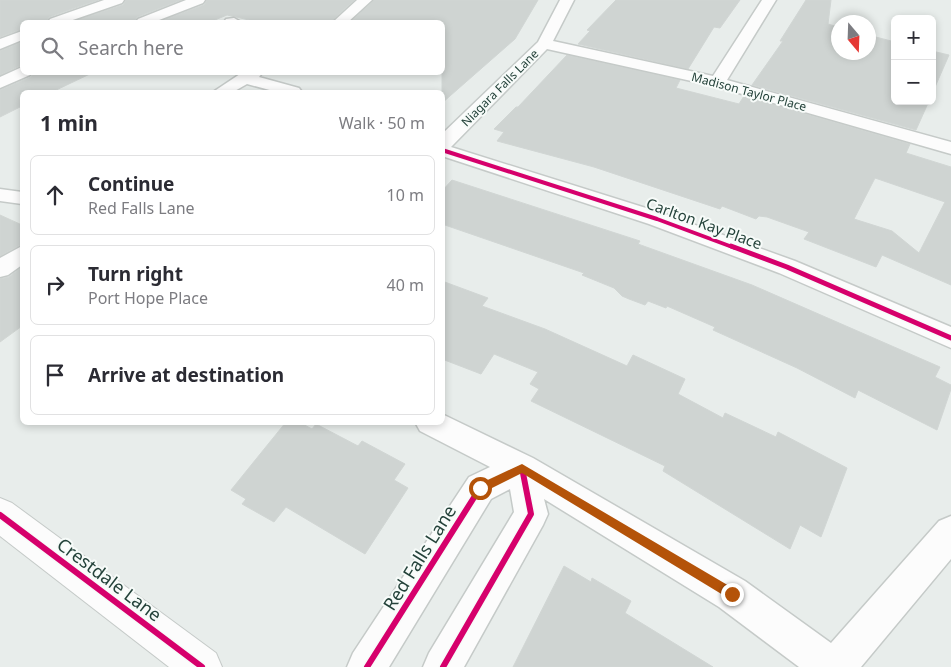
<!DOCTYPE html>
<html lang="en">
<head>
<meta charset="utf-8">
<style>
  :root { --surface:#fff; --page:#f7f7f7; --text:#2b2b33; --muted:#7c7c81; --line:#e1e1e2 }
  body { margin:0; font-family:"Noto Sans",sans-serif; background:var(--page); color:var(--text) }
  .controls { position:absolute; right:15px; top:15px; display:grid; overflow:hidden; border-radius:8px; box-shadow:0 2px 8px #0003 }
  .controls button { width:45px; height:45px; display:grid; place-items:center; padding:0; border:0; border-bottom:1px solid var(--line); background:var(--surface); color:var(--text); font:25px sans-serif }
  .compass { position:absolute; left:831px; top:15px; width:45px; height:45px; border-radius:50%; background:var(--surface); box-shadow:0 2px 8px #0003; rotate:161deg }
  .stop { position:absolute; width:15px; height:15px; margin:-11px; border:4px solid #b45309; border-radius:50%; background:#fff }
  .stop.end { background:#b45309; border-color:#fff; box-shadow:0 1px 5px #0008 }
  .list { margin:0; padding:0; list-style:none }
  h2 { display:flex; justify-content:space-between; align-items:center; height:65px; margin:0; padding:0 20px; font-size:21px }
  h2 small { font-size:16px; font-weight:400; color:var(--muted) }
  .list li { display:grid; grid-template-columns:32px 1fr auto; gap:15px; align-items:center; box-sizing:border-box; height:80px; margin:0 10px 10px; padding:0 10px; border:1px solid var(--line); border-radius:8px }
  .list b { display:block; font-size:19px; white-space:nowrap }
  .list p { margin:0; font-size:16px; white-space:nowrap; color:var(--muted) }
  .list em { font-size:16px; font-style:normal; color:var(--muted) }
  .icon { flex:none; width:28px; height:28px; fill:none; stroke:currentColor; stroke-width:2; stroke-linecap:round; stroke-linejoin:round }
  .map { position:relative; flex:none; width:951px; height:667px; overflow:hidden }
  .search { position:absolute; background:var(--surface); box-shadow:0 2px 8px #0003; left:20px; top:20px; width:425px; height:55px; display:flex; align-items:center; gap:12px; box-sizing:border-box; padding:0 18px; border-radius:8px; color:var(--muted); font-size:19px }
  .panel { position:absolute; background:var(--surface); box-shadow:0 2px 8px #0003; left:20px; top:90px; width:425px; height:335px; border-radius:8px }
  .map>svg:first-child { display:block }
</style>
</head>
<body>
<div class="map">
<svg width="951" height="667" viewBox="0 0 951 667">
  <rect width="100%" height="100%" fill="#e8edeb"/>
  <!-- building -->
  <path fill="#cfd4d2" stroke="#d1d6d4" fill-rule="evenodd" d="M0,0H98L49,17L46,22H22V29L0,37Z
    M126,0H181L137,17L134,22H71L123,5Z
    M207,0H354L331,22H258L227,15L210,22H158L204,5Z
    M374,0H538L515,39L442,103V22H350Z
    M616,0H740L720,28L714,27L688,69L578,44L590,31L587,30Z
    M806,0H831L828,24L838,27V52H868V35L895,42V101H929L916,130L752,85L783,41H780Z
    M22,42V65L0,75V51Z
    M932,51L949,55L932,94Z
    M567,55L680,80L676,88L739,104L744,96L910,144L906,153L951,167V285L882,255L876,267L804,239L809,232L767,217L759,216L756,219L722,206L720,209L594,167L497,141L504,132L494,129L516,107H518ZM875,178L945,202L919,253L892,231L854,219Z
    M34,72H94L52,92H22V106L0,117V90L31,77Z
    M452,180L640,241L638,244L752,285L940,367L935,377L951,385V389L937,430L858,390L855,398L797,368L713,330L715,327L667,306L666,308L648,301L645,305L629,299L622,296L614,288L582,275L584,273L442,224V191Z
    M0,215L22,225V244L0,256Z
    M22,267V326L0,342V279L9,277Z
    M442,281L488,298L482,306L545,329L627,366L633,355L685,379L678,394L723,418L725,413L776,437L778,432L847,468L821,537L800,525L790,549L663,471L665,466L531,401L539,389L530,384L538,372L494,354L481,374L442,359Z
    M286,422H299L312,429L316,424L358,446L362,441L405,464L394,480L408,488L365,554L286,507L274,522L242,504L246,499L231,490Z
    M564,566L591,582L592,578L631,601L625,613L713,667H513Z"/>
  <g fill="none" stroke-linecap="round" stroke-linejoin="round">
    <!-- minor casing -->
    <g stroke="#c5cac8" stroke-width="3">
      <path id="minor" d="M104,0H124L122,3L67,22H48L50,19Z
        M186,0H205L203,3L154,22H136L138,19Z
        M357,0H372L348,22H333Z
        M560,0H574L553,41L713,76L762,0H776L727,80L951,142V154L714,86L547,49L451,147L665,214L795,261L951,327V348L779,273L649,224L442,156V134L538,42Z
        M234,18L241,22H224L226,19Z
        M22,31V40L0,49V39Z
        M22,67V72H32L30,75L0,88V77Z
        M243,72H263L259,77L299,88L302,92H277L247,84L233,92H213Z
        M0,189L22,192V204L0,201Z
        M22,246V265L8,275L0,277V258Z
        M442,414L533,458L745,581L831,643L939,521L951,516V559L861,667H799L719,607L544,499L548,514L543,525L464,667H423L429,653L514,512L510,489L491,499L389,667H347L353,653L469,477L490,467L420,431L415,422H442Z"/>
    </g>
    <!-- tertiary casing -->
    <g stroke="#c5cac8" stroke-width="2">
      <path id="tertiary" d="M0,498L12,503L216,653L222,667H169L0,536Z"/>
    </g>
    <!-- minor -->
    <use href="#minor" fill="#fcfcfc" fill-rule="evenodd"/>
    <!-- tertiary -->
    <use href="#tertiary" fill="#fcfcfc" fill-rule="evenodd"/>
    <!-- cycleway-far2 casing -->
    <g stroke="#f7fbf9" stroke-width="6">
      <path id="cycleway-far2" d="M442,150L657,219L735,248"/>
    </g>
    <!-- cycleway-far1 casing -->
    <g stroke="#f7fbf9" stroke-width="8">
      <path id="cycleway-far1" d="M731,246L787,267L951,338"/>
    </g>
    <!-- cycleway casing -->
    <g stroke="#f7fbf9" stroke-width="9">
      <path id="cycleway" d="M0,515L202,667
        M367,667L480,488L522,468L531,514L443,667"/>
    </g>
    <!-- cycleway-far2 -->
    <use href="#cycleway-far2" stroke="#d6006c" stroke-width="4"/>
    <!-- cycleway-far1 -->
    <use href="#cycleway-far1" stroke="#d6006c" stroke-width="5"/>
    <!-- cycleway -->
    <use href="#cycleway" stroke="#d6006c" stroke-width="6"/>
  </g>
  <!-- route -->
  <path fill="#b45309" d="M522,464L736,590V598H728L522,473L484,492H477V485Z"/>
  <g text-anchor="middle" stroke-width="4" stroke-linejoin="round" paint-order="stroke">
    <!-- far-street labels -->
    <g font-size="12" fill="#24423a" stroke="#f7fbf9">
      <text transform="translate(500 88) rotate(-45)" y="4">Niagara Falls Lane</text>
      <text transform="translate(749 92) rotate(15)" y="4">Madison Taylor Place</text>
    </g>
    <!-- street labels -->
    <g font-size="15" fill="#24423a" stroke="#f7fbf9">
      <text transform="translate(704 224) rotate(20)" y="5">Carlton Kay Place</text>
    </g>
    <!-- near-street labels -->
    <g font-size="18" fill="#24423a" stroke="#f7fbf9">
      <text transform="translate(420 558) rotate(-58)" y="6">Red Falls Lane</text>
      <text transform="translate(109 580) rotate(37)" y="6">Crestdale Lane</text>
    </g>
  </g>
</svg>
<div class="controls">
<button>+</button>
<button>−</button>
</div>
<svg class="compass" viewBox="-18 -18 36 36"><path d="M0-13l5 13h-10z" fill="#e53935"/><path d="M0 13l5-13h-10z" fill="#7c7c81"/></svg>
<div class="stop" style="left:480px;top:488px"></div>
<div class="stop end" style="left:732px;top:594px"></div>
<div class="search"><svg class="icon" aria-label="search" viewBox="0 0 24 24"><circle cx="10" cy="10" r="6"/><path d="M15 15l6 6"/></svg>Search here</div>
<section class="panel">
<h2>1 min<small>Walk · 50 m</small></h2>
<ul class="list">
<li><svg class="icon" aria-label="ahead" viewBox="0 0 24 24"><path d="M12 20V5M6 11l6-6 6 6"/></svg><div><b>Continue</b><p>Red Falls Lane</p></div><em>10 m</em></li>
<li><svg class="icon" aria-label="right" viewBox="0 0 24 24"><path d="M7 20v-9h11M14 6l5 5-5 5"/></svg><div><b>Turn right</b><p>Port Hope Place</p></div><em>40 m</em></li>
<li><svg class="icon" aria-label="arrive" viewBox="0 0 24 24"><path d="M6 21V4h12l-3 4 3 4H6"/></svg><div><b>Arrive at destination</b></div></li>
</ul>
</section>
</div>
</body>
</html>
